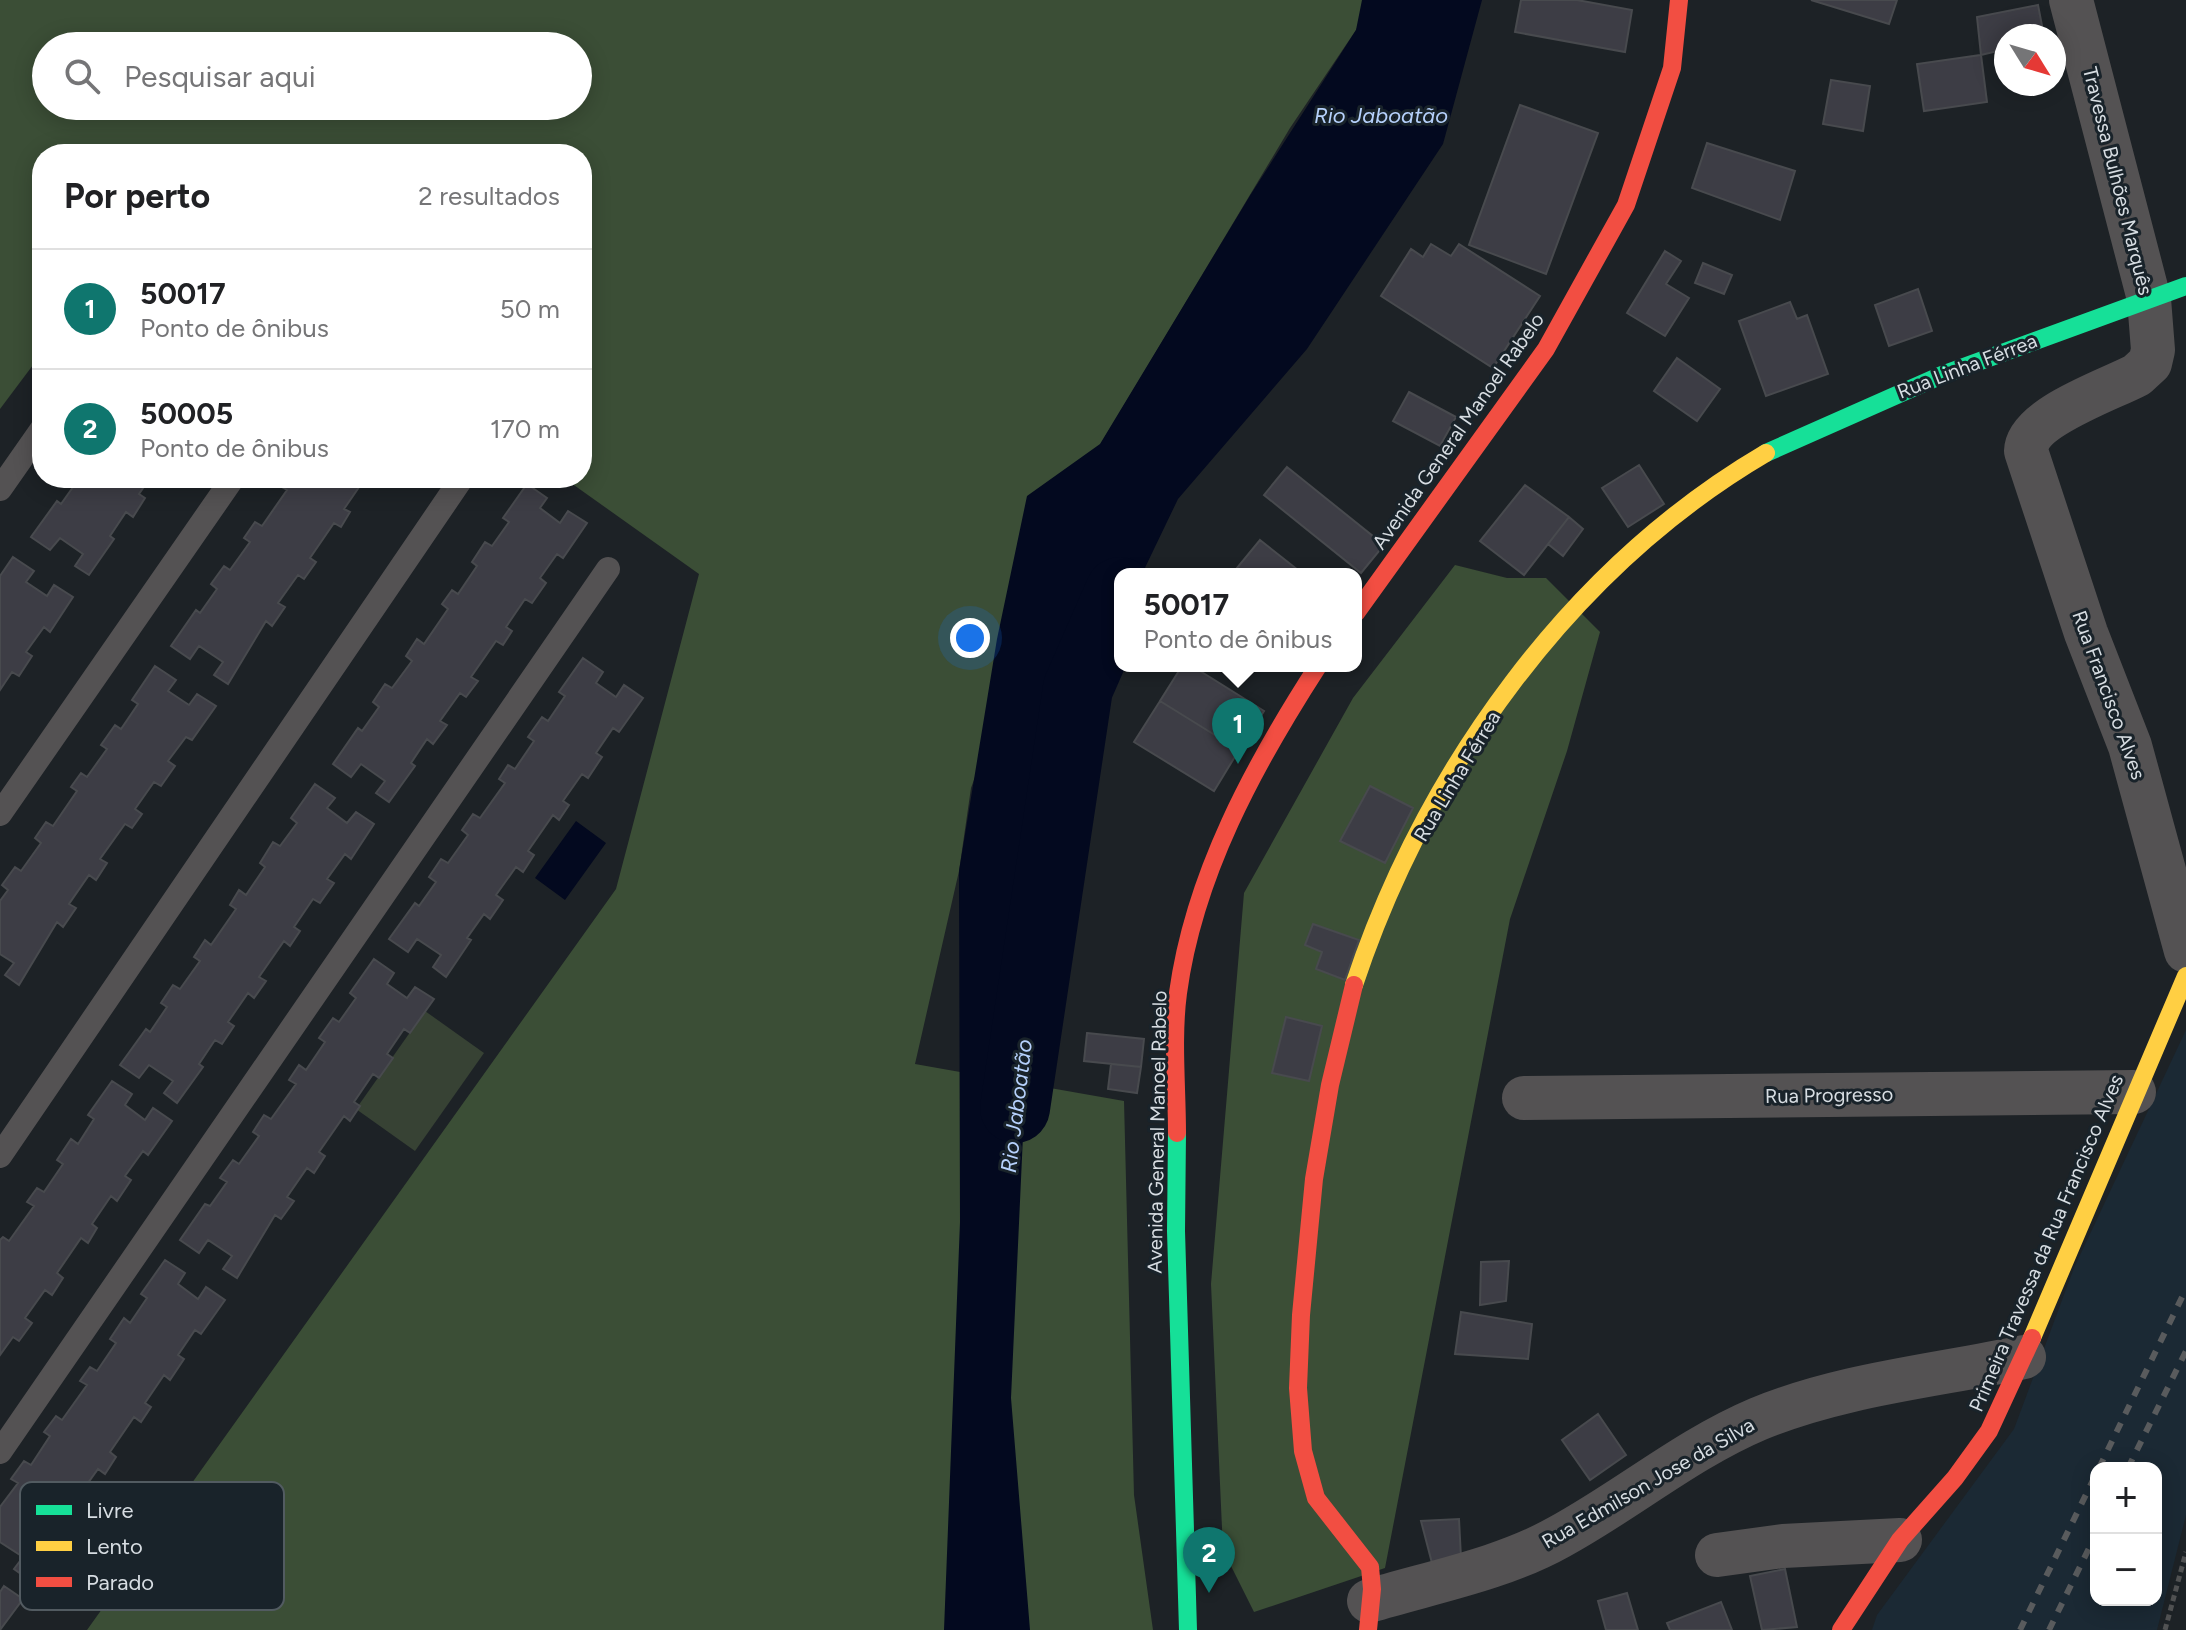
<!DOCTYPE html>
<html lang="pt">
<head>
<meta charset="utf-8">
<style>
  :root { --surface:#fff; --page:#f2f2f2; --text:#202124; --muted:#757577; --line:#e0e0e0; --accent:#0f766e }
  body { margin:0; font-family:Figtree,sans-serif; background:var(--page); color:var(--text) }
  .controls { position:absolute; right:24px; bottom:24px; display:grid; overflow:hidden; border-radius:16px; box-shadow:0 4px 20px #0003 }
  .controls button { width:72px; height:72px; display:grid; place-items:center; padding:0; border:0; border-bottom:2px solid var(--line); background:var(--surface); color:var(--text); font:40px sans-serif }
  .compass { position:absolute; left:1994px; top:24px; width:72px; height:72px; border-radius:50%; background:var(--surface); box-shadow:0 4px 20px #0003; rotate:127deg }
  .you { position:absolute; left:970px; top:638px; width:28px; height:28px; margin:-20px; border:6px solid #fff; border-radius:50%; background:#1a73e8; box-shadow:0 0 0 12px #1a73e833 }
  .badge { display:grid; place-items:center; width:52px; height:52px; border-radius:50%; background:var(--accent); color:#fff; font-size:26px; font-weight:700 }
  .pin { position:absolute; translate:-50% -66px; filter:drop-shadow(0 2px 4px #0008) }
  .pin::after { content:''; position:absolute; top:42px; width:28px; height:24px; background:inherit; clip-path:polygon(0 0,100% 0,50% 100%) }
  .popup { position:absolute; left:1114px; top:568px; width:248px; height:104px; box-sizing:border-box; display:grid; place-content:center; border-radius:16px; background:var(--surface); filter:drop-shadow(0 2px 6px #0005); font-size:26px; white-space:nowrap; color:var(--muted) }
  .popup b { font-size:30px; color:var(--text) }
  .popup::after { content:''; position:absolute; left:50%; top:100%; margin-left:-16px; border:16px solid transparent; border-top-color:var(--surface) }
  .list { margin:0; padding:0; list-style:none }
  h2 { display:flex; justify-content:space-between; align-items:center; height:104px; margin:0; padding:0 32px; font-size:34px }
  h2 small { font-size:26px; font-weight:400; color:var(--muted) }
  .list li { display:grid; grid-template-columns:52px 1fr auto; gap:24px; align-items:center; box-sizing:border-box; height:120px; padding:0 32px; border-top:2px solid var(--line) }
  .list b { display:block; font-size:30px; white-space:nowrap }
  .list p { margin:0; font-size:26px; white-space:nowrap; color:var(--muted) }
  .list em { font-size:26px; font-style:normal; color:var(--muted) }
  .icon { flex:none; width:44px; height:44px; fill:none; stroke:currentColor; stroke-width:2; stroke-linecap:round; stroke-linejoin:round }
  .map { position:relative; flex:none; width:2186px; height:1630px; overflow:hidden }
  .search { position:absolute; background:var(--surface); box-shadow:0 4px 20px #0003; left:32px; top:32px; width:560px; height:88px; display:flex; align-items:center; gap:20px; box-sizing:border-box; padding:0 28px; border-radius:44px; color:var(--muted); font-size:30px }
  .panel { position:absolute; background:var(--surface); box-shadow:0 4px 20px #0003; left:32px; top:144px; width:560px; height:344px; border-radius:32px }
  .map>svg:first-child { display:block }
</style>
</head>
<body>
<div class="map">
<svg width="2186" height="1630" viewBox="0 0 2186 1630">
  <rect width="100%" height="100%" fill="#1d2226"/>
  <!-- built -->
  <path fill="#1b2934" fill-rule="evenodd" d="M2186,1030V1515L2157,1630H1872L1877,1615L2014,1429L2074,1268ZM2096,1468H2156V1600H2096Z"/>
  <!-- green -->
  <path fill="#374234" d="M425,1011L484,1053L415,1151L356,1109Z"/>
  <!-- forest -->
  <path fill="#3b4e36" fill-rule="evenodd" d="M0,0H1371L1356,30L1290,128L1090,462L971,788L959,871L915,1064L1124,1101L1134,1495L1153,1630H87L616,889L699,574L564,478H582V154H42V353L0,409ZM46,46H578V106H46Z
    M1455,565L1507,578H1546L1600,632L1567,751L1510,919L1385,1568L1254,1612L1223,1550L1211,1284L1244,893L1353,698Z"/>
  <!-- water -->
  <path fill="#03091f" d="M1362,0H1482L1443,144L1307,349L1178,499L1142,574H1120V618L1039,786L1011,1398L1030,1630H944L960,1222L959,871L997,639L1027,496L1100,444L1251,194L1356,30Z
    M576,821L606,843L565,900L535,878Z"/>
  <g fill="none" stroke-linecap="round" stroke-linejoin="round">
    <!-- river -->
    <path stroke="#03091f" stroke-width="70" d="M1015,1108L1078,688L1120,592"/>
  </g>
  <!-- building -->
  <path fill="#3d3d45" stroke="#484a4e" stroke-width="2" d="M1521,0H1577L1632,10L1625,52L1515,32Z
    M1811,0H1897L1889,24Z
    M2038,5L2044,36H2006V49L1981,55L1977,17Z
    M1981,55L1987,102L1924,111L1917,64Z
    M1831,80L1870,86L1863,131L1823,124Z
    M1520,105L1598,133L1546,274L1469,245Z
    M1707,143L1795,171L1780,220L1692,188Z
    M1431,244L1451,256L1459,244L1540,296L1493,368L1381,296L1411,249L1423,257Z
    M1665,251L1681,261L1666,284L1689,298L1665,336L1627,313Z
    M1703,263L1732,275L1724,294L1695,283Z
    M1918,289L1932,331L1889,346L1875,305Z
    M1790,302L1797,319L1807,315L1828,374L1766,396L1739,321Z
    M1677,358L1720,389L1697,421L1654,391Z
    M1409,392L1456,417L1440,446L1393,421Z
    M1639,465L1664,504L1628,527L1602,488Z
    M1287,467L1384,545L1361,573L1264,495Z
    M75,478H150L139,494L145,498L133,517L126,512L110,536L114,539L89,575L75,566L83,554L60,538L50,550L31,537L57,501L61,504L78,480Z
    M286,478H375L370,485L364,480L344,509L350,512L341,527L334,523L310,558L316,562L304,579L298,575L278,603L285,607L272,626L266,621L228,684L214,675L223,662L199,646L190,659L171,646L196,610L200,613L217,589L211,584L224,566L230,570L250,542L244,538L255,522L262,526L287,490L280,486Z
    M527,484L547,498L540,508L560,523L568,511L587,523L563,558L557,554L540,578L546,583L532,603L525,599L506,627L512,631L503,645L496,641L471,677L478,681L466,697L460,693L440,721L447,725L433,744L427,739L411,763L415,766L389,802L376,793L385,781L361,764L351,777L333,764L358,728L362,731L379,707L373,702L385,684L392,688L412,661L406,656L417,639L424,644L448,609L442,604L452,590L458,594L477,566L472,562L485,542L492,546L509,522L503,518Z
    M1525,485L1569,517L1524,575L1480,541Z
    M1569,517L1583,529L1563,556L1548,544Z
    M1260,540L1303,574H1232Z
    M13,557L34,571L26,582L47,596L54,585L73,597L50,632L44,627L26,652L32,656L19,676L12,672L0,690V576Z
    M583,658L603,672L596,683L616,697L624,685L643,698L619,732L613,728L596,753L602,757L588,778L582,774L563,801L569,805L559,820L553,815L528,851L534,855L523,872L516,867L496,895L503,900L490,919L484,914L467,938L471,940L446,977L433,967L441,955L417,939L408,952L389,939L415,903L419,906L436,882L429,877L441,859L448,863L468,835L462,830L473,814L480,818L505,783L499,779L508,765L515,769L534,741L528,737L542,717L548,721L565,696L559,692Z
    M155,666L176,680L168,691L189,705L197,694L216,706L192,740L186,737L168,761L175,766L161,786L154,782L135,809L142,814L132,828L125,824L100,859L107,863L96,880L89,875L69,904L76,908L63,927L57,922L19,985L5,975L14,963L0,954V901L8,890L2,885L15,867L21,871L41,843L35,838L46,822L53,826L77,791L71,787L81,773L87,777L107,749L101,745L115,725L121,729L138,704L132,700Z
    M1182,666H1192L1264,711L1239,750L1160,701Z
    M1160,701L1239,750L1214,791L1134,742Z
    M315,784L335,798L327,808L347,823L356,812L374,824L351,859L345,854L327,879L334,883L320,903L313,899L294,927L300,931L290,946L284,941L259,977L266,981L254,998L248,993L228,1022L234,1026L222,1044L215,1040L199,1064L203,1067L177,1103L164,1093L173,1081L149,1065L139,1078L120,1065L146,1029L150,1032L167,1007L161,1003L173,985L180,989L200,961L194,957L205,940L211,945L236,909L230,905L239,890L246,895L265,867L260,863L273,842L280,846L297,823L291,818Z
    M1370,786L1413,808L1385,863L1340,841Z
    M1313,924L1359,940L1345,980L1316,969L1322,952L1305,945Z
    M374,959L394,973L387,984L407,998L415,987L434,999L410,1033L404,1029L387,1054L393,1058L379,1078L373,1074L354,1102L360,1106L350,1121L344,1116L319,1152L325,1156L314,1173L307,1168L287,1197L294,1201L281,1219L275,1215L237,1278L223,1269L232,1256L208,1240L199,1253L180,1240L205,1204L210,1206L227,1182L220,1178L233,1160L239,1164L259,1136L253,1132L264,1115L271,1119L296,1084L289,1080L299,1065L306,1070L325,1042L319,1038L333,1018L339,1022L356,998L350,993Z
    M1286,1017L1322,1026L1309,1081L1272,1073Z
    M1087,1033L1144,1039L1141,1067L1084,1061Z
    M1111,1064L1141,1067L1137,1093L1108,1089Z
    M112,1081L132,1094L125,1105L145,1120L153,1108L172,1121L148,1155L143,1151L125,1176L131,1180L117,1201L111,1196L92,1224L97,1228L88,1243L81,1238L57,1273L63,1278L52,1295L45,1290L25,1318L32,1323L19,1341L13,1337L0,1355V1240L3,1237L9,1241L34,1206L27,1202L37,1188L44,1192L63,1164L57,1160L71,1139L78,1144L94,1119L88,1115Z
    M165,1260L185,1273L178,1284L198,1299L206,1287L225,1300L201,1334L195,1330L178,1355L184,1359L170,1380L164,1375L145,1403L151,1407L141,1422L134,1417L110,1452L116,1457L105,1474L98,1469L78,1497L85,1502L72,1520L66,1516L28,1579L14,1569L23,1557L0,1542V1507L18,1483L11,1479L24,1461L31,1465L50,1436L44,1432L56,1416L62,1420L87,1385L80,1381L90,1367L97,1371L116,1343L110,1339L124,1318L130,1323L147,1298L141,1294Z
    M1509,1261L1506,1301L1480,1305L1481,1262Z
    M1461,1312L1532,1324L1528,1359L1455,1354Z
    M1598,1414L1626,1455L1590,1480L1562,1440Z
    M1459,1519L1461,1558L1432,1563L1421,1521Z
    M1785,1569L1797,1627L1762,1630L1750,1576Z
    M4,1586L23,1599L0,1630V1592Z
    M1627,1593L1638,1630H1606L1598,1601Z
    M1721,1602L1732,1630H1670L1667,1623Z"/>
  <g fill="none" stroke-linecap="round" stroke-linejoin="round">
    <!-- path -->
    <path stroke="#515253" stroke-width="5" stroke-dasharray="6 4" stroke-linecap="butt" d="M2165,1630L2186,1552"/>
    <!-- lane -->
    <path stroke="#545253" stroke-width="24" d="M0,489L42,429
      M0,814L233,478
      M0,1156L462,478
      M0,1452L608,569"/>
    <!-- street -->
    <path stroke="#545253" stroke-width="44" d="M2071,0L2149,299L2153,350L2150,363L2137,375C2109,390 2027,417 2026,451L2086,633L2130,746L2186,951
      M1524,1098L2134,1092
      M1717,1555L1783,1546L1900,1540
      M1369,1601C1432,1582 1502,1569 1559,1537C1627,1500 1687,1449 1758,1419C1843,1384 1935,1376 2024,1357"/>
    <!-- fast -->
    <path stroke="#16e098" stroke-width="18" d="M1766,453L1942,375L2186,286
      M1177,1133L1176,1231L1188,1630"/>
    <!-- slow -->
    <path stroke="#ffcf43" stroke-width="18" d="M1354,985C1425,771 1570,568 1766,453
      M2032,1338L2186,976"/>
    <!-- jam -->
    <path stroke="#f24e42" stroke-width="18" d="M1356,613L1546,349L1626,205L1672,68L1679,0
      M1354,985L1330,1085L1314,1179L1301,1315L1298,1388L1303,1451L1316,1498L1370,1567L1372,1589L1368,1630
      M1177,1133C1177,1088 1172,1038 1178,993C1194,875 1254,765 1318,666
      M1841,1630L1900,1540L1955,1478L1989,1431L2032,1338"/>
    <!-- rail -->
    <path stroke="#595b5d" stroke-width="6" stroke-dasharray="10 10" stroke-linecap="butt" d="M2099,1468L2186,1289
      M2128,1468L2186,1351
      M2020,1630L2096,1474
      M2049,1630L2096,1534"/>
  </g>
  <g text-anchor="middle" stroke-width="6" stroke-linejoin="round" paint-order="stroke">
    <!-- street labels -->
    <g font-size="20" fill="#d7dde2" stroke="#19232a">
      <text transform="translate(2118 181) rotate(76)" y="7">Travessa Bulhões Marquês</text>
      <text transform="translate(1967 366) rotate(-21)" y="7">Rua Linha Férrea</text>
      <text transform="translate(1458 431) rotate(-55)" y="7">Avenida General Manoel Rabelo</text>
      <text transform="translate(2109 695) rotate(70)" y="7">Rua Francisco Alves</text>
      <text transform="translate(1457 776) rotate(-59)" y="7">Rua Linha Férrea</text>
      <text transform="translate(1829 1095) rotate(-1)" y="7">Rua Progresso</text>
      <text transform="translate(1157 1132) rotate(-89)" y="7">Avenida General Manoel Rabelo</text>
      <text transform="translate(2046 1243) rotate(-67)" y="7">Primeira Travessa da Rua Francisco Alves</text>
      <text transform="translate(1648 1483) rotate(-30)" y="7">Rua Edmilson Jose da Silva</text>
    </g>
    <!-- water labels -->
    <g font-size="22" font-style="italic" fill="#b6d1fc" stroke="#19232a">
      <text x="1381" y="123">Rio Jaboatão</text>
      <text transform="translate(1016 1106) rotate(-83)" y="8">Rio Jaboatão</text>
    </g>
  </g>
  <!-- legend -->
  <rect x="20" y="1482" width="264" height="128" rx="12" fill="#19232a" stroke="#525b61" stroke-width="2"/>
  <rect x="36" y="1505" width="36" height="10" fill="#16e098"/>
  <rect x="36" y="1541" width="36" height="10" fill="#ffcf43"/>
  <rect x="36" y="1577" width="36" height="10" fill="#f24e42"/>
  <g font-size="22" fill="#d7dde2">
    <text x="86" y="1518">Livre</text>
    <text x="86" y="1554">Lento</text>
    <text x="86" y="1590">Parado</text>
  </g>
</svg>
<div class="controls">
<button>+</button>
<button>−</button>
</div>
<svg class="compass" viewBox="-18 -18 36 36"><path d="M0-13l5 13h-10z" fill="#e53935"/><path d="M0 13l5-13h-10z" fill="#757577"/></svg>
<div class="you"></div>
<div class="pin badge" style="left:1238px;top:764px">1</div>
<div class="popup"><b>50017</b>Ponto de ônibus</div>
<div class="pin badge" style="left:1209px;top:1593px">2</div>
<div class="search"><svg class="icon" aria-label="search" viewBox="0 0 24 24"><circle cx="10" cy="10" r="6"/><path d="M15 15l6 6"/></svg>Pesquisar aqui</div>
<section class="panel">
<h2>Por perto<small>2 resultados</small></h2>
<ul class="list">
<li><span class="badge">1</span><div><b>50017</b><p>Ponto de ônibus</p></div><em>50 m</em></li>
<li><span class="badge">2</span><div><b>50005</b><p>Ponto de ônibus</p></div><em>170 m</em></li>
</ul>
</section>
</div>
</body>
</html>
